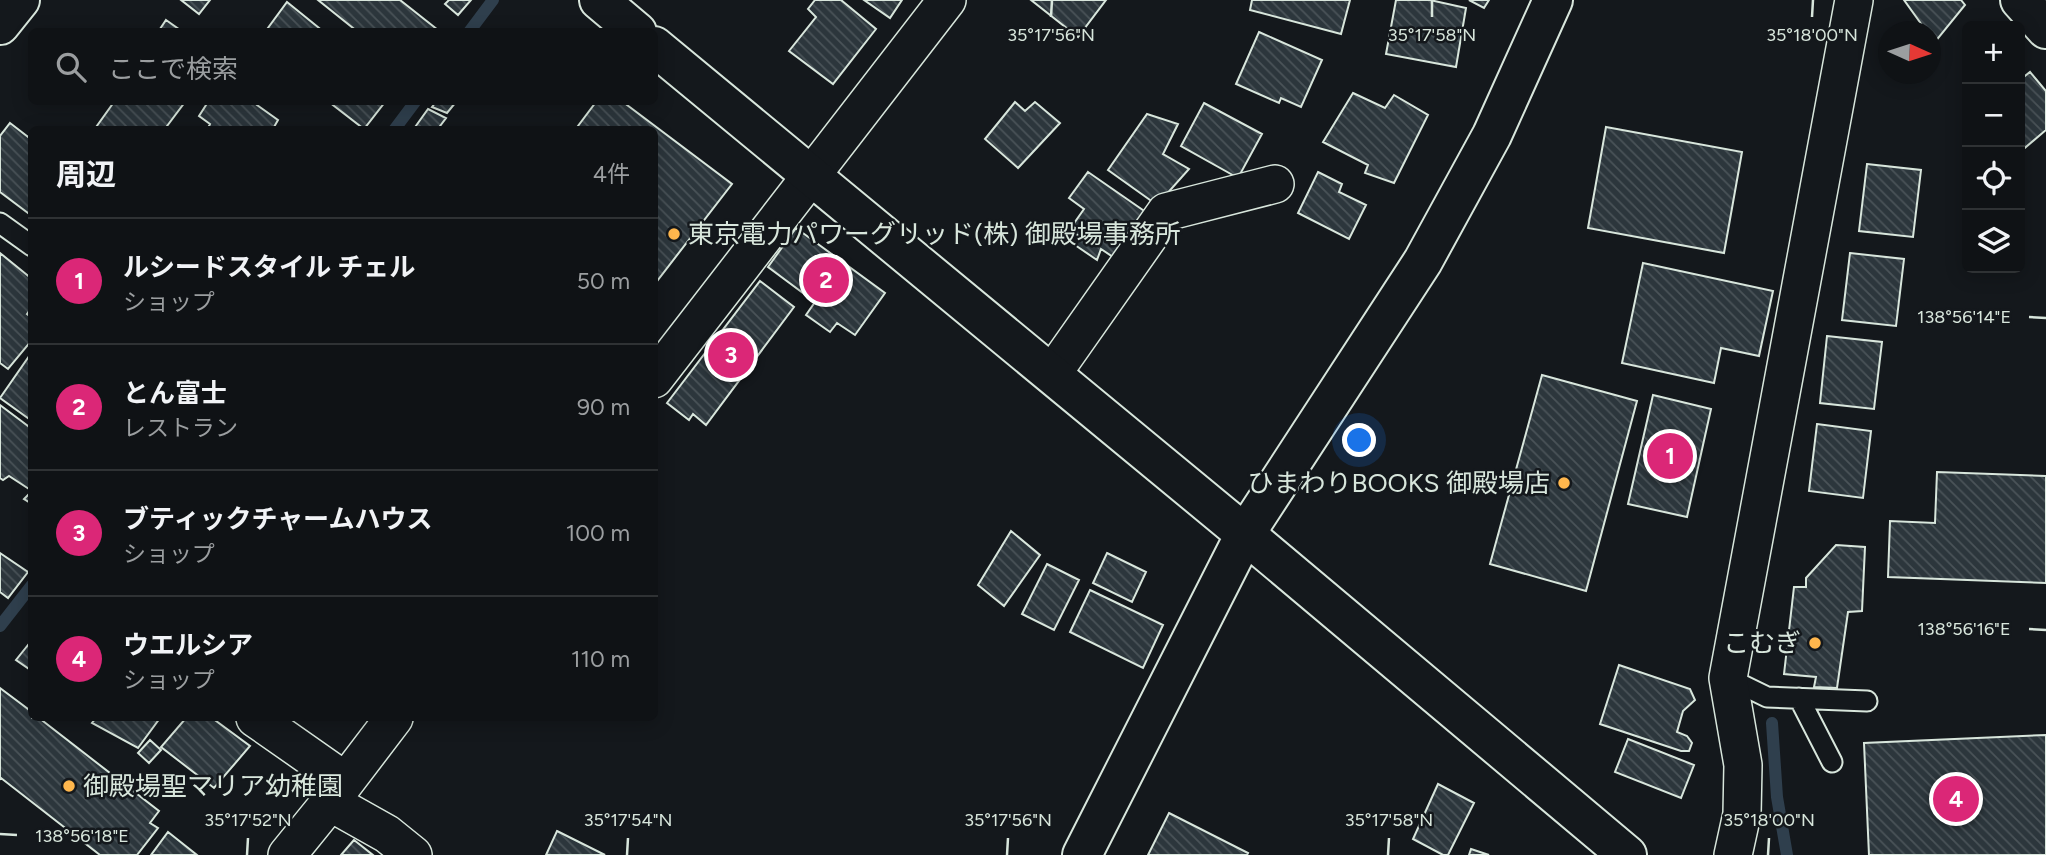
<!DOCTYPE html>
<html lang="ja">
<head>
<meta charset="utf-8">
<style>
  :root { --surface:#0f1215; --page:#1d2022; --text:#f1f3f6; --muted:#9b9ea0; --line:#2f3234; --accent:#db2777 }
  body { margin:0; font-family:Figtree,"Noto Sans JP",sans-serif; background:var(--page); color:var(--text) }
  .controls { position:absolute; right:21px; top:21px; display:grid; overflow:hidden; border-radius:10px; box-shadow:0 4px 18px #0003 }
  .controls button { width:63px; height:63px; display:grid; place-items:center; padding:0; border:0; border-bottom:2px solid var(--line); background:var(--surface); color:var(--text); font:35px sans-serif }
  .compass { position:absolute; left:1878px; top:21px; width:63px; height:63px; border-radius:50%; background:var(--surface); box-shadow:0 4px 18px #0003; rotate:93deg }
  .you { position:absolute; left:1360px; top:441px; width:24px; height:24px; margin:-18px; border:5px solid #fff; border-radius:50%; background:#1a73e8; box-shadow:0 0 0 10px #1a73e833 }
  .badge { display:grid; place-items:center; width:46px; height:46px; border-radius:50%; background:var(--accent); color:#fff; font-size:23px; font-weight:700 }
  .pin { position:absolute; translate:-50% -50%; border:4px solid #fff; box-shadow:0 2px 7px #0006 }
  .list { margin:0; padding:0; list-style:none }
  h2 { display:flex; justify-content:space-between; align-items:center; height:91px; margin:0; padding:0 28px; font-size:30px }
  h2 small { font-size:23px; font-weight:400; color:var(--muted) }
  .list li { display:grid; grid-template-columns:46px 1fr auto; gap:21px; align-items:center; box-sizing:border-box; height:126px; padding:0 28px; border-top:2px solid var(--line) }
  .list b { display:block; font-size:26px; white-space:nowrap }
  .list p { margin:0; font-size:23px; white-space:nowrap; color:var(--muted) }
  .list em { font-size:23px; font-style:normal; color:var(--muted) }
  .icon { flex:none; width:38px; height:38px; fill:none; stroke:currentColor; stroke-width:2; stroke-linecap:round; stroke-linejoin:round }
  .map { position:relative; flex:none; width:2046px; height:855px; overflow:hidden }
  .search { position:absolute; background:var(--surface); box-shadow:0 4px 18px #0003; left:28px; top:28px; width:630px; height:77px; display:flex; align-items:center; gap:18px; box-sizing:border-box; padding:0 24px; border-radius:10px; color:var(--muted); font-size:26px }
  .panel { position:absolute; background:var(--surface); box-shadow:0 4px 18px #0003; left:28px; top:126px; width:630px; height:595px; border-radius:10px }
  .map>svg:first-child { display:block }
</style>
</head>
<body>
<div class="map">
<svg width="2046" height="855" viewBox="0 0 2046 855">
  <defs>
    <pattern id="building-back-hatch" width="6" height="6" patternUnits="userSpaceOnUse" patternTransform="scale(1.75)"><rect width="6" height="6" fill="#2c363c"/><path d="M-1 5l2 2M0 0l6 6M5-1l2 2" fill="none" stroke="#4a5358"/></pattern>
  </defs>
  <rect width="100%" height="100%" fill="#14181c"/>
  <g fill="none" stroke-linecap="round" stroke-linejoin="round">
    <!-- stream -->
    <path stroke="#2f3f4d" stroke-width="12" d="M469,32L493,0
      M394,130L415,102
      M0,626L32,585
      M1772,723L1777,797L1787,855"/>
  </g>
  <!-- building -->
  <path fill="url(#building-back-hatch)" stroke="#d8e6dc" stroke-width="2" d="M181,0H210L199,14Z
    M318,0H400L438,30L437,32H358Z
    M449,0H471L458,15L445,4Z
    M815,0H841L876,29L833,84L789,51L816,17L808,9Z
    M864,0H902L890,18Z
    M1031,0H1106L1078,37Z
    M1252,0H1350L1341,34L1250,10Z
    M1396,0H1430L1466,8L1456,67L1386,54Z
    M1469,0H1489L1484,8Z
    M1904,0H1961L1965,5L1935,42L1930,36V32H1927Z
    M287,2L324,32H265Z
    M166,20L183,32H158Z
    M1259,32L1322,60L1301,107L1281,98L1279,103L1236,84Z
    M2030,72L2046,91V130L2020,152V80Z
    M1353,93L1385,108L1394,95L1428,115L1394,183L1365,173L1368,165L1323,142Z
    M114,102H185L164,130H94Z
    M208,102H259L257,105L278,120L274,127L277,130H207L210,124L199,116Z
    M329,102H385L364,129Z
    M436,102H456L447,113L432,107Z
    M596,102H623L732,184L654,285V130H575Z
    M1015,102L1025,111L1035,102L1060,123L1018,168L985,139Z
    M1204,103L1262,134L1238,178L1181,146Z
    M428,109L446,118L437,130H413Z
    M1147,114L1178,124L1163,154L1189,169L1157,205L1108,170Z
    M10,123L32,140V216L0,192V136Z
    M1606,127L1742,152L1724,253L1588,228Z
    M1867,164L1921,170L1913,237L1859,231Z
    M1088,172L1150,215L1119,261L1101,249L1097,260L1075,245L1080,237L1070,229L1084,209L1069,198Z
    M1318,172L1342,184L1339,192L1366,205L1349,239L1298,213Z
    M796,228L885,293L855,335L837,323L830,332L806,315L815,302L768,267Z
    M0,253L32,279V307L27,314L32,318V340L8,369L0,363Z
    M1850,253L1904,259L1896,326L1842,320Z
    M1643,263L1773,291L1759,356L1721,348L1714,383L1622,363Z
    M760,281L794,307L706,425L693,414L689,420L667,403Z
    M1827,336L1882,342L1874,409L1820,403Z
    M32,352V421L0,398Z
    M1542,375L1637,401L1586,591L1490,564Z
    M1653,395L1711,409L1687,517L1628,504Z
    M0,405L32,429V491L9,476L3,480L0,478Z
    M1817,424L1871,431L1863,498L1809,491Z
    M1937,472L2046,476V583L1888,577L1890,521L1935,523Z
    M32,491V504L24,499Z
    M1011,531L1040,555L1004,606L978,585Z
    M1836,545L1865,547L1862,611L1848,612L1837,688L1814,687L1816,677L1784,674L1794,587H1806V578Z
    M0,553L28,572L8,598L0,592Z
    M1107,553L1146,572L1132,602L1093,583Z
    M1047,564L1079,580L1054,630L1022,614Z
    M1090,590L1163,625L1143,668L1070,632Z
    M32,640V671L16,660Z
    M1619,665L1690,689L1695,700L1683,711L1677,732L1687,736L1692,743L1689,751H1681L1600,724Z
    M0,688L32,712V718H39L159,811L150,823L158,828L137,855H100L1,778L0,779Z
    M96,718H160L138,748L92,723Z
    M186,718H212L250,746L214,788L161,747Z
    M2046,735V855H1869L1864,743Z
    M1628,739L1694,765L1681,798L1615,772Z
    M150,740L161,750L149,763L138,753Z
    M1438,784L1474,803L1448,855H1443L1413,839Z
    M1169,813L1248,853L1247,855H1148Z
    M557,831L605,855H546Z
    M168,832L197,855H151Z
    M354,840L373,855H341Z
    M1471,849L1489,855H1469Z"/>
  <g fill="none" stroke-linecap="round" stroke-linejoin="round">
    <!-- service casing -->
    <g stroke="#d8e6dc" stroke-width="23">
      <path id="service" d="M0,223L32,246
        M1728,678L1767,697L1867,701
        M1799,698L1832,762"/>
    </g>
    <!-- minor casing -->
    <g stroke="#d8e6dc" stroke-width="40">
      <path id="minor" d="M1052,374L1166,212L1275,184
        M654,379L947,0
        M255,718L345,781
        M330,802L387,834L413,855
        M287,855L330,802L394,718
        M1733,855L1742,814L1743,765L1728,678L1854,0"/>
    </g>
    <!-- tertiary casing -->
    <g stroke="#d8e6dc" stroke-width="42">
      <path id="tertiary" d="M599,0L637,32
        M2020,0L2046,29
        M0,25L20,0
        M654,46L1245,534L1627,855
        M1082,855L1245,534L1423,261L1492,135L1553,0"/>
    </g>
    <!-- service -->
    <use href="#service" stroke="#14181c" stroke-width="19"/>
    <!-- minor -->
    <use href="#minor" stroke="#14181c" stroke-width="37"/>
    <!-- tertiary -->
    <use href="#tertiary" stroke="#14181c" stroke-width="38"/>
  </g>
  <!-- ticks -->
  <path fill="none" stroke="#d8e6dc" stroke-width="2.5" d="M1051,17L1052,0M1432,17V0M1812,17L1813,0M2029,317L2046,318M2029,629L2046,630M0,834L17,835M247,855L248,838M627,855L628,838M1007,855L1008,838M1388,855L1389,838M1768,855L1769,838"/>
  <!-- markers -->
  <g fill="#ffb74d" stroke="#14181c" stroke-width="2.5">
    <circle cx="674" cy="234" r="7"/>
    <circle cx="1564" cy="483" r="7"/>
    <circle cx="1815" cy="643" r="7"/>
    <circle cx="69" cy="786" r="7"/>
  </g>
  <g text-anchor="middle" stroke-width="5" stroke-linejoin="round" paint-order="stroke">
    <!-- poi labels -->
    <g font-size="26" fill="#d8e6dc" stroke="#14181c" text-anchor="start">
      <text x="688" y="243">東京電力パワーグリッド(株) 御殿場事務所</text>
      <text x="1550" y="492" text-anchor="end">ひまわりBOOKS 御殿場店</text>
      <text x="1801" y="652" text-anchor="end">こむぎ</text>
      <text x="83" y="795">御殿場聖マリア幼稚園</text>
    </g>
  </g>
  <g font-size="18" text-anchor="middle" fill="#d8e6dc" stroke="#14181c" stroke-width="5" stroke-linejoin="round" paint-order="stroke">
    <text x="1051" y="41">35°17'56"N</text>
    <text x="1432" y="41">35°17'58"N</text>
    <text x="1812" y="41">35°18'00"N</text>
    <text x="1964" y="323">138°56'14"E</text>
    <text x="1964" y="635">138°56'16"E</text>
    <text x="248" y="826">35°17'52"N</text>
    <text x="628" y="826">35°17'54"N</text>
    <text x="1008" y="826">35°17'56"N</text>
    <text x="1389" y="826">35°17'58"N</text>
    <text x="1769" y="826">35°18'00"N</text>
    <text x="82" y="842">138°56'18"E</text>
  </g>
</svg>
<div class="controls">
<button>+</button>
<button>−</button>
<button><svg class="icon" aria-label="locate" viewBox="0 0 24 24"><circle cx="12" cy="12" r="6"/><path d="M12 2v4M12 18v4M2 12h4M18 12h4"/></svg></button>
<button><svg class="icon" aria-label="layers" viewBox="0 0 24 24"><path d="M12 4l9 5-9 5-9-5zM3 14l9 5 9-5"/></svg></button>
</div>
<svg class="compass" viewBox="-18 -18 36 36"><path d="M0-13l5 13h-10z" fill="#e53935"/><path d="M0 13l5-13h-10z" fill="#9b9ea0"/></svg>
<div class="you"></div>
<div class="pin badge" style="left:1670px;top:456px">1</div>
<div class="pin badge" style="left:826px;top:280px">2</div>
<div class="pin badge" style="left:731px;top:355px">3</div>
<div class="pin badge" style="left:1956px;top:799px">4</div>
<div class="search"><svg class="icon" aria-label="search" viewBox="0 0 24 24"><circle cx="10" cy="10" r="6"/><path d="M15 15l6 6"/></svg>ここで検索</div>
<section class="panel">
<h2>周辺<small>4件</small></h2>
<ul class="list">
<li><span class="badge">1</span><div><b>ルシードスタイル チェル</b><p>ショップ</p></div><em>50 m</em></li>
<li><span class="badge">2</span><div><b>とん富士</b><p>レストラン</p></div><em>90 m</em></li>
<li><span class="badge">3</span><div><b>ブティックチャームハウス</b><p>ショップ</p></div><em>100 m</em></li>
<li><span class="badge">4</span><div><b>ウエルシア</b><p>ショップ</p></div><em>110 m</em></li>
</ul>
</section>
</div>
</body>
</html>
